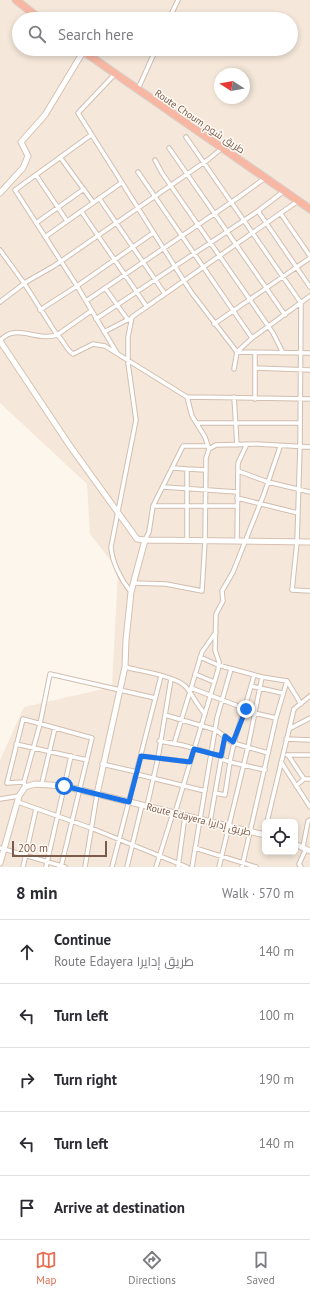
<!DOCTYPE html>
<html lang="en">
<head>
<meta charset="utf-8">
<style>
  :root { --surface:#fff; --page:#f7f7f7; --text:#2b2b33; --muted:#7c7c81; --line:#e1e1e2; --accent:#e76f51 }
  body { margin:0; font-family:"PT Sans",Cairo,sans-serif; background:var(--page); color:var(--text) }
  .controls { position:absolute; right:12px; bottom:12px; display:grid; overflow:hidden; border-radius:6px; box-shadow:0 2px 6px #0003 }
  .controls button { width:36px; height:36px; display:grid; place-items:center; padding:0; border:0; border-bottom:1px solid var(--line); background:var(--surface); color:var(--text); font:20px sans-serif }
  .compass { position:absolute; left:214px; top:68px; width:36px; height:36px; border-radius:50%; background:var(--surface); box-shadow:0 2px 6px #0003; rotate:281deg }
  .scale { position:absolute; left:12px; bottom:10px; width:95px; box-sizing:border-box; padding-left:4px; border:2px solid #7a5c4d; border-top:0; font-size:11px; line-height:14px; white-space:nowrap; color:#7a5c4d; -webkit-text-stroke:3px #fffaf3; paint-order:stroke }
  .stop { position:absolute; width:12px; height:12px; margin:-9px; border:3px solid #1a73e8; border-radius:50%; background:#fff }
  .stop.end { background:#1a73e8; border-color:#fff; box-shadow:0 1px 4px #0008 }
  .list { margin:0; padding:0; list-style:none }
  h2 { display:flex; justify-content:space-between; align-items:center; height:52px; margin:0; padding:0 16px; font-size:17px }
  h2 small { font-size:13px; font-weight:400; color:var(--muted) }
  .list li { display:grid; grid-template-columns:26px 1fr auto; gap:12px; align-items:center; box-sizing:border-box; height:64px; padding:0 16px; border-top:1px solid var(--line) }
  .list b { display:block; font-size:15px; white-space:nowrap }
  .list p { margin:0; font-size:13px; white-space:nowrap; color:var(--muted) }
  .list em { font-size:13px; font-style:normal; color:var(--muted) }
  .icon { flex:none; width:22px; height:22px; fill:none; stroke:currentColor; stroke-width:2; stroke-linecap:round; stroke-linejoin:round }
  .map { position:relative; flex:none; width:310px; height:867px; overflow:hidden }
  .search { position:absolute; background:var(--surface); box-shadow:0 2px 6px #0003; left:12px; right:12px; top:12px; height:44px; display:flex; align-items:center; gap:10px; box-sizing:border-box; padding:0 14px; border-radius:22px; color:var(--muted); font-size:15px }
  .sheet { height:372px; background:var(--surface) }
  nav { display:flex; justify-content:space-around; align-items:center; box-sizing:border-box; height:56px; border-top:1px solid var(--line); background:var(--surface); font-size:11px; color:var(--muted) }
  nav a { display:grid; justify-items:center; gap:2px }
  nav .on { color:var(--accent) }
  .map>svg:first-child { display:block }
</style>
</head>
<body>
<div class="map">
<svg width="310" height="867" viewBox="0 0 310 867">
  <rect width="100%" height="100%" fill="#fdf6ec"/>
  <!-- residential -->
  <path fill="#f5e8da" fill-rule="evenodd" d="M0,0H310V867H0V760L24,707L112,687L118,570L90,534L87,484L0,403ZM19,19H291V49H19ZM220,74H244V98H220ZM265,822H295V852H265Z"/>
  <g fill="none" stroke-linecap="round" stroke-linejoin="round">
    <!-- street casing -->
    <g stroke="#d1beb0" stroke-width="5.5">
      <path id="street" d="M169,19L178,0
        M115,74L78,113L191,292L237,352L310,353
        M138,89L156,49
        M186,137L301,303L300,447L297,542L292,590L310,591
        M169,148L285,315
        M60,157L93,202
        M155,160L162,173L273,333L283,353
        M138,172L252,338
        M36,175L67,221
        M99,198L165,294
        M81,211L147,307
        M258,211L310,287
        M281,214L310,256
        M36,223L84,189
        M45,237L121,183
        M0,250L24,283L57,335L91,311
        M105,288L128,320
        M86,301L239,197L265,178
        M0,302L26,282L54,266L209,159L222,148
        M40,310L77,286L15,190L91,135
        M96,319L258,211L284,191
        M214,324L310,258
        M104,332L129,319
        M0,341C15,322 36,342 57,335C64,340 65,349 73,354L93,344L105,346L187,397L192,416L205,437L209,449
        M117,353L77,286L153,233
        M255,353V399
        M255,368L310,370
        M234,369L237,352L252,338L310,296
        M187,397L310,399
        M234,397L237,445
        M197,423H300
        M173,468L187,469V540
        M187,469L206,470
        M238,471L268,482L310,492
        M164,487L237,492
        M237,498L298,513
        M153,506H237
        M145,540L149,532L153,506L183,446H208
        M237,541L238,463L246,446
        M133,583L166,584L202,591L205,541L206,458L209,449L216,445L257,444L310,447
        M131,592C121,580 112,562 111,547L136,420L128,363V337L132,317L298,201
        M200,657L218,665L262,677L248,747L219,867
        M125,667C140,671 175,676 185,686C191,692 197,705 205,714
        M195,674L214,682
        M254,675C247,704 235,732 230,762L265,770
        M287,681L301,704
        M251,686L282,693
        M191,688L246,709
        M254,713L276,718
        M165,715L216,730L233,743L268,753
        M289,729L310,718
        M286,739L310,740
        M159,741L182,745L221,756
        M16,744L87,760
        M174,744L202,652L216,632
        M287,755H310
        M288,755L304,779
        M141,756L190,762
        M281,762L310,807
        M102,764L137,772
        M136,774L205,791
        M24,782L40,724L50,674L155,698
        M42,783L55,728
        M296,786L304,779H310
        M25,787L24,782L7,783L23,719L92,738L61,867
        M215,793L225,795L230,762L221,759
        M0,799L19,796
        M18,802L91,828L187,867
        M147,806L158,758L171,679
        M175,813L218,670L219,662L215,650L216,614L223,601L222,591L233,572L264,494L280,447
        M210,822L225,736
        M267,822L294,709L310,696
        M303,847L308,821L310,820
        M0,848L65,867
        M195,848L256,867
        M23,867L36,809
        M46,867L71,756
        M85,867L97,794
        M112,867L161,676
        M127,867L142,805
        M156,867L173,813
        M178,867L185,816
        M192,867L217,718L231,669
        M242,867L276,718L287,681L262,677
        M301,867L299,864L306,849"/>
    </g>
    <!-- secondary casing -->
    <g stroke="#d6c0b0" stroke-width="7">
      <path id="secondary" d="M0,193L23,168L28,156L21,142L45,115L83,52
        M0,341L70,446L137,539L145,540L310,542
        M97,794L125,667L126,640L131,592L145,540
        M295,844L310,851
        M0,863L19,796L25,787L35,784L64,786L265,835"/>
    </g>
    <!-- highway casing -->
    <g stroke="#dad1cd" stroke-width="9">
      <path id="highway" d="M16,0L40,19
        M80,49L310,209"/>
    </g>
    <!-- street -->
    <use href="#street" stroke="#fff" stroke-width="3.5"/>
    <!-- secondary -->
    <use href="#secondary" stroke="#fff" stroke-width="5"/>
    <!-- highway -->
    <use href="#highway" stroke="#f7b7a3" stroke-width="7"/>
  </g>
  <g fill="none" stroke-linecap="round" stroke-linejoin="round">
    <!-- route -->
    <path stroke="#1a73e8" stroke-width="5" d="M64,786L129,802L141,756L190,762L194,749L221,756L225,736L233,742L246,709"/>
  </g>
  <g text-anchor="middle" stroke-width="3" stroke-linejoin="round" paint-order="stroke">
    <!-- street labels -->
    <g font-size="10" fill="#7a5c4d" stroke="#fffaf3">
      <text transform="translate(200 121) rotate(34)" y="4">Route Choum طريق شوم</text>
      <text transform="translate(199 819) rotate(14)" y="4">Route Edayera طريق إدايرا</text>
    </g>
  </g>
</svg>
<div class="controls">
<button><svg class="icon" aria-label="locate" viewBox="0 0 24 24"><circle cx="12" cy="12" r="6"/><path d="M12 2v4M12 18v4M2 12h4M18 12h4"/></svg></button>
</div>
<svg class="compass" viewBox="-18 -18 36 36"><path d="M0-13l5 13h-10z" fill="#e53935"/><path d="M0 13l5-13h-10z" fill="#7c7c81"/></svg>
<div class="scale">200 m</div>
<div class="stop" style="left:64px;top:786px"></div>
<div class="stop end" style="left:246px;top:709px"></div>
<div class="search"><svg class="icon" aria-label="search" viewBox="0 0 24 24"><circle cx="10" cy="10" r="6"/><path d="M15 15l6 6"/></svg>Search here</div>
</div>
<section class="sheet">
<h2>8 min<small>Walk · 570 m</small></h2>
<ul class="list">
<li><svg class="icon" aria-label="ahead" viewBox="0 0 24 24"><path d="M12 20V5M6 11l6-6 6 6"/></svg><div><b>Continue</b><p>Route Edayera طريق إدايرا</p></div><em>140 m</em></li>
<li><svg class="icon" aria-label="left" viewBox="0 0 24 24"><path d="M17 20v-9H6M10 6l-5 5 5 5"/></svg><div><b>Turn left</b></div><em>100 m</em></li>
<li><svg class="icon" aria-label="right" viewBox="0 0 24 24"><path d="M7 20v-9h11M14 6l5 5-5 5"/></svg><div><b>Turn right</b></div><em>190 m</em></li>
<li><svg class="icon" aria-label="left" viewBox="0 0 24 24"><path d="M17 20v-9H6M10 6l-5 5 5 5"/></svg><div><b>Turn left</b></div><em>140 m</em></li>
<li><svg class="icon" aria-label="arrive" viewBox="0 0 24 24"><path d="M6 21V4h12l-3 4 3 4H6"/></svg><div><b>Arrive at destination</b></div></li>
</ul>
</section>
<nav>
<a class="on"><svg class="icon" aria-label="map" viewBox="0 0 24 24"><path d="M3 6l6-2 6 2 6-2v14l-6 2-6-2-6 2zM9 4v14M15 6v14"/></svg>Map</a>
<a><svg class="icon" aria-label="directions" viewBox="0 0 24 24"><path d="M12 3l9 9-9 9-9-9zM9 14v-3h6M13 9l2 2-2 2"/></svg>Directions</a>
<a><svg class="icon" aria-label="saved" viewBox="0 0 24 24"><path d="M7 4h10v16l-5-4-5 4z"/></svg>Saved</a>
</nav>
</body>
</html>
